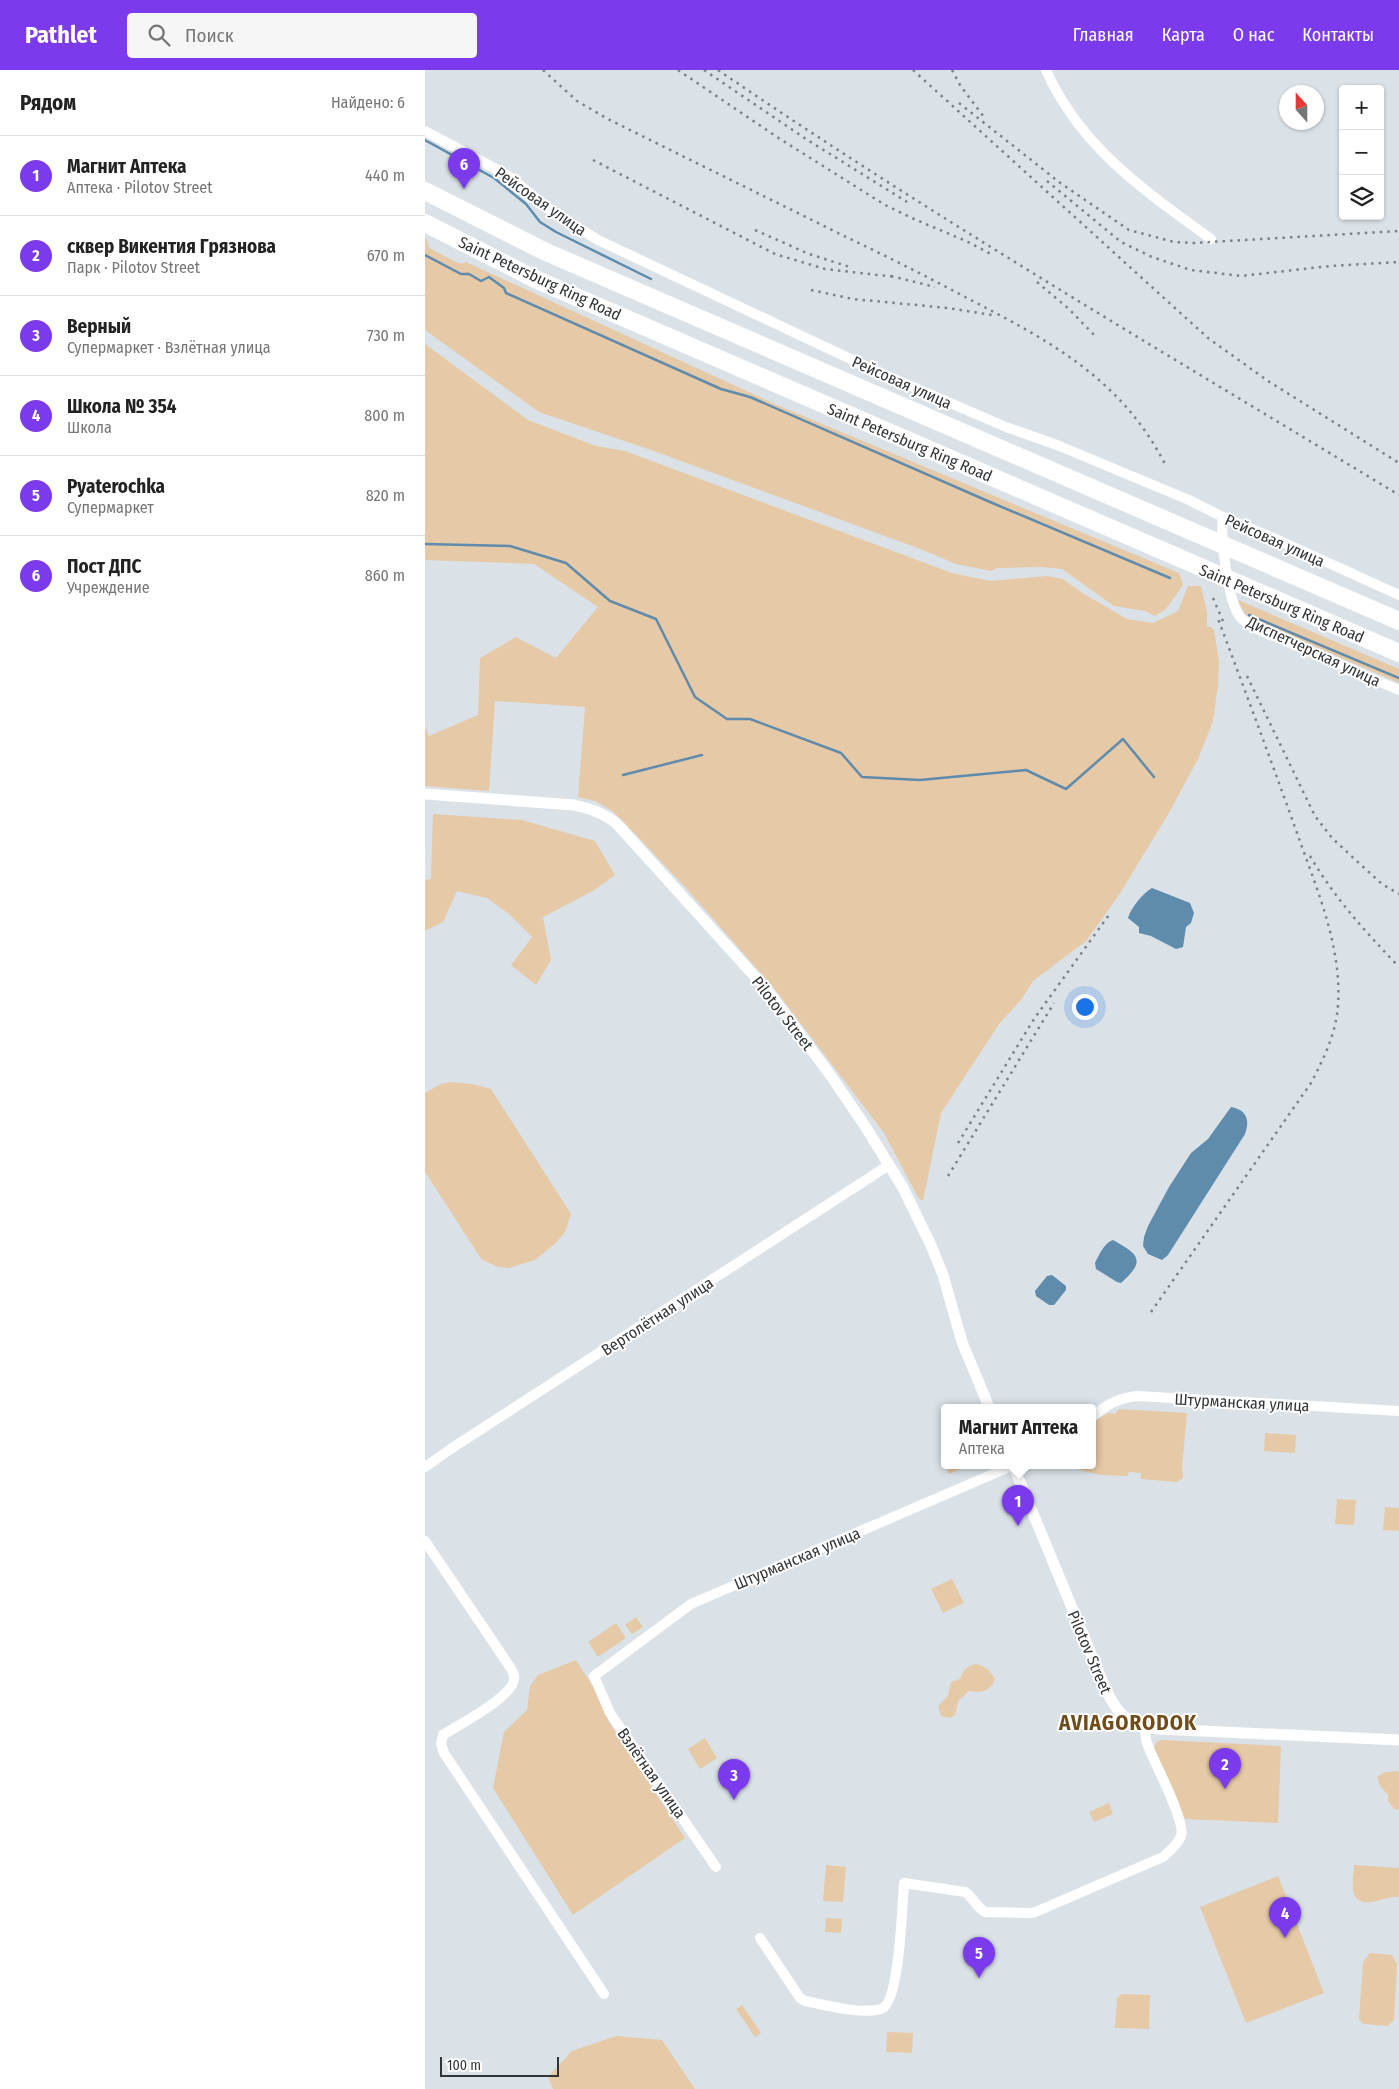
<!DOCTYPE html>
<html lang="ru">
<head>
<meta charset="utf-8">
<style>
  :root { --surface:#fff; --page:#f6f6f6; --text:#222; --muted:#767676; --line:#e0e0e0; --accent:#7c3aed }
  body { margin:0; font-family:"Fira Sans Condensed",sans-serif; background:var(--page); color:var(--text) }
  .controls { position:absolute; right:15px; top:15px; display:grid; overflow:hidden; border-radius:5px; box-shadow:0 1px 4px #0004 }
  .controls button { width:45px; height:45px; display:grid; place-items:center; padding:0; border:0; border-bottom:1px solid var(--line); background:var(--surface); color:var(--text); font:25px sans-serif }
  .compass { position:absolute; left:854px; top:15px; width:45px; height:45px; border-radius:50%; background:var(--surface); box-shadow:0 1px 4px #0004; rotate:339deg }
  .scale { position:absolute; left:15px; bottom:12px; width:119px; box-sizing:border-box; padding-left:5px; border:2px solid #323538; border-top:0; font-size:14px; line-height:18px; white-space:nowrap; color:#323538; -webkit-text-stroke:4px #fff; paint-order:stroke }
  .you { position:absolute; left:659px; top:936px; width:18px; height:18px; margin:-12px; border:4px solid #fff; border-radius:50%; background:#1a73e8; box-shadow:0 0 0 8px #1a73e833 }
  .badge { display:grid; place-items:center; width:32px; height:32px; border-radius:50%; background:var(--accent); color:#fff; font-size:16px; font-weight:700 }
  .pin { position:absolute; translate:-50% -41px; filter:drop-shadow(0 1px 2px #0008) }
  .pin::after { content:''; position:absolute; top:26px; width:18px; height:15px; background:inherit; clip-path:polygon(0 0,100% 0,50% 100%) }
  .popup { position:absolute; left:516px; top:1334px; width:155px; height:65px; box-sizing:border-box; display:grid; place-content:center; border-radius:5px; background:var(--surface); filter:drop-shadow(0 1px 4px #0005); font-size:16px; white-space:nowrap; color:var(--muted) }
  .popup b { font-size:19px; color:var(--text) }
  .popup::after { content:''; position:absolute; left:50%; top:100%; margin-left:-10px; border:10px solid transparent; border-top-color:var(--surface) }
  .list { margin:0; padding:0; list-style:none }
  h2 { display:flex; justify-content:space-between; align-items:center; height:65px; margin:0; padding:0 20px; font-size:21px }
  h2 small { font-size:16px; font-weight:400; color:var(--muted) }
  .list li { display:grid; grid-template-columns:32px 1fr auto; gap:15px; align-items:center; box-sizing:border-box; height:80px; padding:0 20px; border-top:1px solid var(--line) }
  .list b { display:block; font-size:19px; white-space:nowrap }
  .list p { margin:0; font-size:16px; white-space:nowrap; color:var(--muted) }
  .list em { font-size:16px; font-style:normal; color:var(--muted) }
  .icon { flex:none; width:28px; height:28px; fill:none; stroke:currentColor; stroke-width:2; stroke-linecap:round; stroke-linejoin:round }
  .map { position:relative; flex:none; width:974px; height:2019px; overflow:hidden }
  header { display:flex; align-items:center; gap:30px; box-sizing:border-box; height:70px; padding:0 25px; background:var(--accent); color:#fff }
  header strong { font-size:24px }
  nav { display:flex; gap:28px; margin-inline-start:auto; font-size:18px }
  .search { width:350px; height:45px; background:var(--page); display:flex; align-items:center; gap:12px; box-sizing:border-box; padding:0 18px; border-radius:5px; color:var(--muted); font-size:19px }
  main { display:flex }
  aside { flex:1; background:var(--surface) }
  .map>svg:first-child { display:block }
</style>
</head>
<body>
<header>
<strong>Pathlet</strong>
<div class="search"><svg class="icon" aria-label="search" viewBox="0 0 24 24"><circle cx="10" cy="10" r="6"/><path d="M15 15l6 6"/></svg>Поиск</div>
<nav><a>Главная</a><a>Карта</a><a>О нас</a><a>Контакты</a></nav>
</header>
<main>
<aside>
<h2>Рядом<small>Найдено: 6</small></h2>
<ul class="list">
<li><span class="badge">1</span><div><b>Магнит Аптека</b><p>Аптека · Pilotov Street</p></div><em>440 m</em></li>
<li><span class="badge">2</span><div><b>сквер Викентия Грязнова</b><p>Парк · Pilotov Street</p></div><em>670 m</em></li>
<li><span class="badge">3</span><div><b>Верный</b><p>Супермаркет · Взлётная улица</p></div><em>730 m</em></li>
<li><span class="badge">4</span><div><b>Школа № 354</b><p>Школа</p></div><em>800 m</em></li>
<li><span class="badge">5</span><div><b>Pyaterochka</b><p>Супермаркет</p></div><em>820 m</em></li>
<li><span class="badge">6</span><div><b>Пост ДПС</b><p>Учреждение</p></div><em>860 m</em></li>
</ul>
</aside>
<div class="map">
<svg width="974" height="2019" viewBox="0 0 974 2019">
  <rect width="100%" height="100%" fill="#dae2e8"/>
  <!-- green -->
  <path fill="#e6c9a6" d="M0,168L2,170L4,178L35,194L41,192L354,336L754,503L758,515L741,539L730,546L720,541L689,536L637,499L615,497L572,498L566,501L531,494L498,480L226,380L114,342L0,260Z
    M0,274L103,350L171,376L200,381L527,503L565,511L622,506L638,509L659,524L702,549L728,553L753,541L763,516H776L782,542V557H786L789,560L794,591L793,615L788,651L773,689L745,741L694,825L661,871L608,911L596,930L574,954L516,1043L498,1131L494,1129L459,1063L348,917L260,817L197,750L186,740L170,731L153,727L160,637L70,631L64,721L0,716V657L4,666L53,645L55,588L91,567L131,588L173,537L109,494L0,490Z
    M813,530L974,599V613L828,550L820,544Z
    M8,744L97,750L170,771L190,805L168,821L118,847L126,890L111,915L86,895L107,867L85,845L62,828L32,821L18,852L0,861V810L6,809Z
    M25,1012L47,1014L66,1019L146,1144L140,1162L131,1173L110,1190L84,1198L73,1197L57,1190L0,1102V1023L16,1014Z
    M694,1339L762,1343L757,1397L758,1408L752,1412L716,1409V1403L704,1402L703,1406L676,1405L634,1395H667V1353L683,1343L690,1344Z
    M840,1363L871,1365L870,1383L839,1381Z
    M520,1395H543V1396L524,1404Z
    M912,1429L931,1430L929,1455L910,1454Z
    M960,1437L974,1438V1461L958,1460Z
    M527,1509L539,1533L518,1543L506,1519Z
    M211,1547L218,1557L207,1564L200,1555Z
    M191,1553L201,1568L173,1587L163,1572Z
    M151,1590L172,1623L184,1652L260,1768L148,1845L68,1718L79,1662L102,1640L105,1616L113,1605Z
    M550,1594C560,1596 565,1600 570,1609C566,1622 555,1623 543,1621L540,1625L533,1631L530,1645L525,1648L516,1646L513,1636L523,1626L526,1612L535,1609C538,1600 541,1597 550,1594Z
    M280,1668L292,1688L275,1699L263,1679Z
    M735,1670L856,1676L853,1753L760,1749L729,1680L730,1674Z
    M974,1701V1739L970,1740L963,1731V1725L955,1716L952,1707L960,1702Z
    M684,1733L688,1744L669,1752L664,1742Z
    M401,1795L421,1797L418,1832L398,1831Z
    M929,1795L974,1798V1827C964,1826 956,1831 947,1832C922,1835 928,1812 929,1795Z
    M853,1806L899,1923L821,1953L775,1837Z
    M401,1848L417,1849L416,1863L400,1862Z
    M945,1883L967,1885L972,1894L969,1950L963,1956L938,1954L934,1949L938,1892Z
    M697,1924L725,1925L724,1959L690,1958L692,1928Z
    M317,1935L336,1963L330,1967L311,1939Z
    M462,1962L488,1963L487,1983L461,1982Z
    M191,1966L237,1970L270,2019H128L123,2007L147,1981Z"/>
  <!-- water -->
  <path fill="#5f8bad" d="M727,818L765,833L769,843L766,853L761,857L758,877L751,879L726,866L714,863V857L703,848C706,838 717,824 727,818Z
    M806,1037C822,1040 825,1050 820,1064L743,1185L737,1190L723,1184L718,1176L719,1167L723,1156L744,1117L766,1083L783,1069Z
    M688,1170C713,1184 722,1190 696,1213L692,1212L671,1199L670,1193C674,1185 679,1173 688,1170Z
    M627,1205L641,1216V1220L629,1235H624L611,1226L610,1221L622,1206Z"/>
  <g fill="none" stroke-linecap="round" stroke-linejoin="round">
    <!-- stream -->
    <path stroke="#5f8bad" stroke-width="2.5" d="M0,70L69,108L101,134L115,152L131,162L226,209
      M0,185L36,204H44L56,211L64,207L79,218L81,223L296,319L325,327L565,432L745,508
      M0,474L85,476L141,493L185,531L231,549L270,627L302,649H325L416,683L437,707L495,710L601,700L641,719L698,669L729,707
      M824,545L974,608
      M198,705L277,685"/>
    <!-- minor -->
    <path stroke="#fff" stroke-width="10" d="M621,0C655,77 720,121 786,169
      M0,61L82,105L128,142L173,170L451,301L581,357L632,375L764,430L798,447L853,470L974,525
      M798,447C795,466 803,532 815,547C827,560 857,569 873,576C907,590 940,606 974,620
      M667,1347C681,1335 693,1328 712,1326L974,1341
      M0,1397L27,1378L464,1095
      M0,1471L83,1594C86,1599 90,1603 89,1609C88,1627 33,1655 18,1665L16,1674L19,1683L179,1924
      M291,1797L185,1643L169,1606L266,1534L589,1395
      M335,1868L375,1928L380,1931C401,1935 436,1945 456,1939C475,1934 477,1834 479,1813L540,1822C548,1827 551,1837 560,1842L608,1843L738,1787C744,1782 753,1774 756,1766C761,1753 732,1697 725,1681L721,1670L720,1657"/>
    <!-- tertiary -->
    <path stroke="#fff" stroke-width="11" d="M0,724L149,735C166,739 179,743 192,754L343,921L406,1006L440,1056L477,1116L505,1173L518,1205L537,1272L564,1337
      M588,1395L681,1620C694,1647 704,1655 733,1659L974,1670"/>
    <!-- motorway -->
    <path stroke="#fff" stroke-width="18" d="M0,121L121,182L974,551
      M0,153L112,210L974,583"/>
    <!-- rail -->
    <path stroke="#7c8286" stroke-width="2.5" stroke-dasharray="2.5 5" stroke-linecap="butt" d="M118,0L152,31L183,49C261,88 339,126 417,165C459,185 501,206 542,228C625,271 697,309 741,396
      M253,0L352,67L460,135L489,149L541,171L566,184
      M279,0L381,69L482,132
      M293,0C514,151 745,286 974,425
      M488,0L783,268L843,311L974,393
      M527,0L535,15L559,47
      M534,33L634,112L704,160L749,172L768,173L974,161
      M168,90L350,184L400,199L471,207
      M622,111L696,172L727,187L766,200L816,206L905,196L974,192
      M330,160L384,184L425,197
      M466,206L510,217
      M612,212L644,239L672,268
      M386,220L428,229L523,238L567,245
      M788,528L798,551
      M822,606L890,746L907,768L936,795L957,814L974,824
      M885,786C911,830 939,860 974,897
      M533,1073L609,949L686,842
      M523,1106L629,933
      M726,1242L886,1013C899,988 911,964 913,935C917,876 891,817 872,763C846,690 819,618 792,546"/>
  </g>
  <g text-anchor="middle" stroke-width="4" stroke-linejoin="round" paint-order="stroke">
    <!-- street labels -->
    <g font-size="16" fill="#323538" stroke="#fff">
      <text transform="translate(116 131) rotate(35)" y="6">Рейсовая улица</text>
      <text transform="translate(115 208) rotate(25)" y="6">Saint Petersburg Ring Road</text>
      <text transform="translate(477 312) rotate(24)" y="6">Рейсовая улица</text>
      <text transform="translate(485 372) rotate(23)" y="6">Saint Petersburg Ring Road</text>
      <text transform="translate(850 470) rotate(24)" y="6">Рейсовая улица</text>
      <text transform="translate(857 533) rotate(23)" y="6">Saint Petersburg Ring Road</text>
      <text transform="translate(889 581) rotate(25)" y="6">Диспетчерская улица</text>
      <text transform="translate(358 943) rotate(52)" y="6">Pilotov Street</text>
      <text transform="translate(232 1246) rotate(-33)" y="6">Вертолётная улица</text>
      <text transform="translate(817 1332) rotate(3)" y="6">Штурманская улица</text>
      <text transform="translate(372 1488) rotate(-23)" y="6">Штурманская улица</text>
      <text transform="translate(665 1582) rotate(67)" y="6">Pilotov Street</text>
      <text transform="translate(227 1703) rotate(55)" y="6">Взлётная улица</text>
    </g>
    <!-- district labels -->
    <g font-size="21" font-weight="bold" letter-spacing="1" fill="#704c1b" stroke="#fff">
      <text x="703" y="1660">AVIAGORODOK</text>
    </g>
  </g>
</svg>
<div class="controls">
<button>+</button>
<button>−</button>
<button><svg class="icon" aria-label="layers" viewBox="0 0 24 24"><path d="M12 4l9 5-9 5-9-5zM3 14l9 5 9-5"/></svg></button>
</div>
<svg class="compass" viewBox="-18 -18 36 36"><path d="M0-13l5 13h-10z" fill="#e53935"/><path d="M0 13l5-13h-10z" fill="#767676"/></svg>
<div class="scale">100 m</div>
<div class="you"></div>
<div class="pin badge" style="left:593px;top:1456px">1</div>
<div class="popup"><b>Магнит Аптека</b>Аптека</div>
<div class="pin badge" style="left:800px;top:1719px">2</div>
<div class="pin badge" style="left:309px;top:1730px">3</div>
<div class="pin badge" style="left:860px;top:1868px">4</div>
<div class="pin badge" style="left:554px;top:1908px">5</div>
<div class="pin badge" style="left:39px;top:119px">6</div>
</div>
</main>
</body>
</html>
